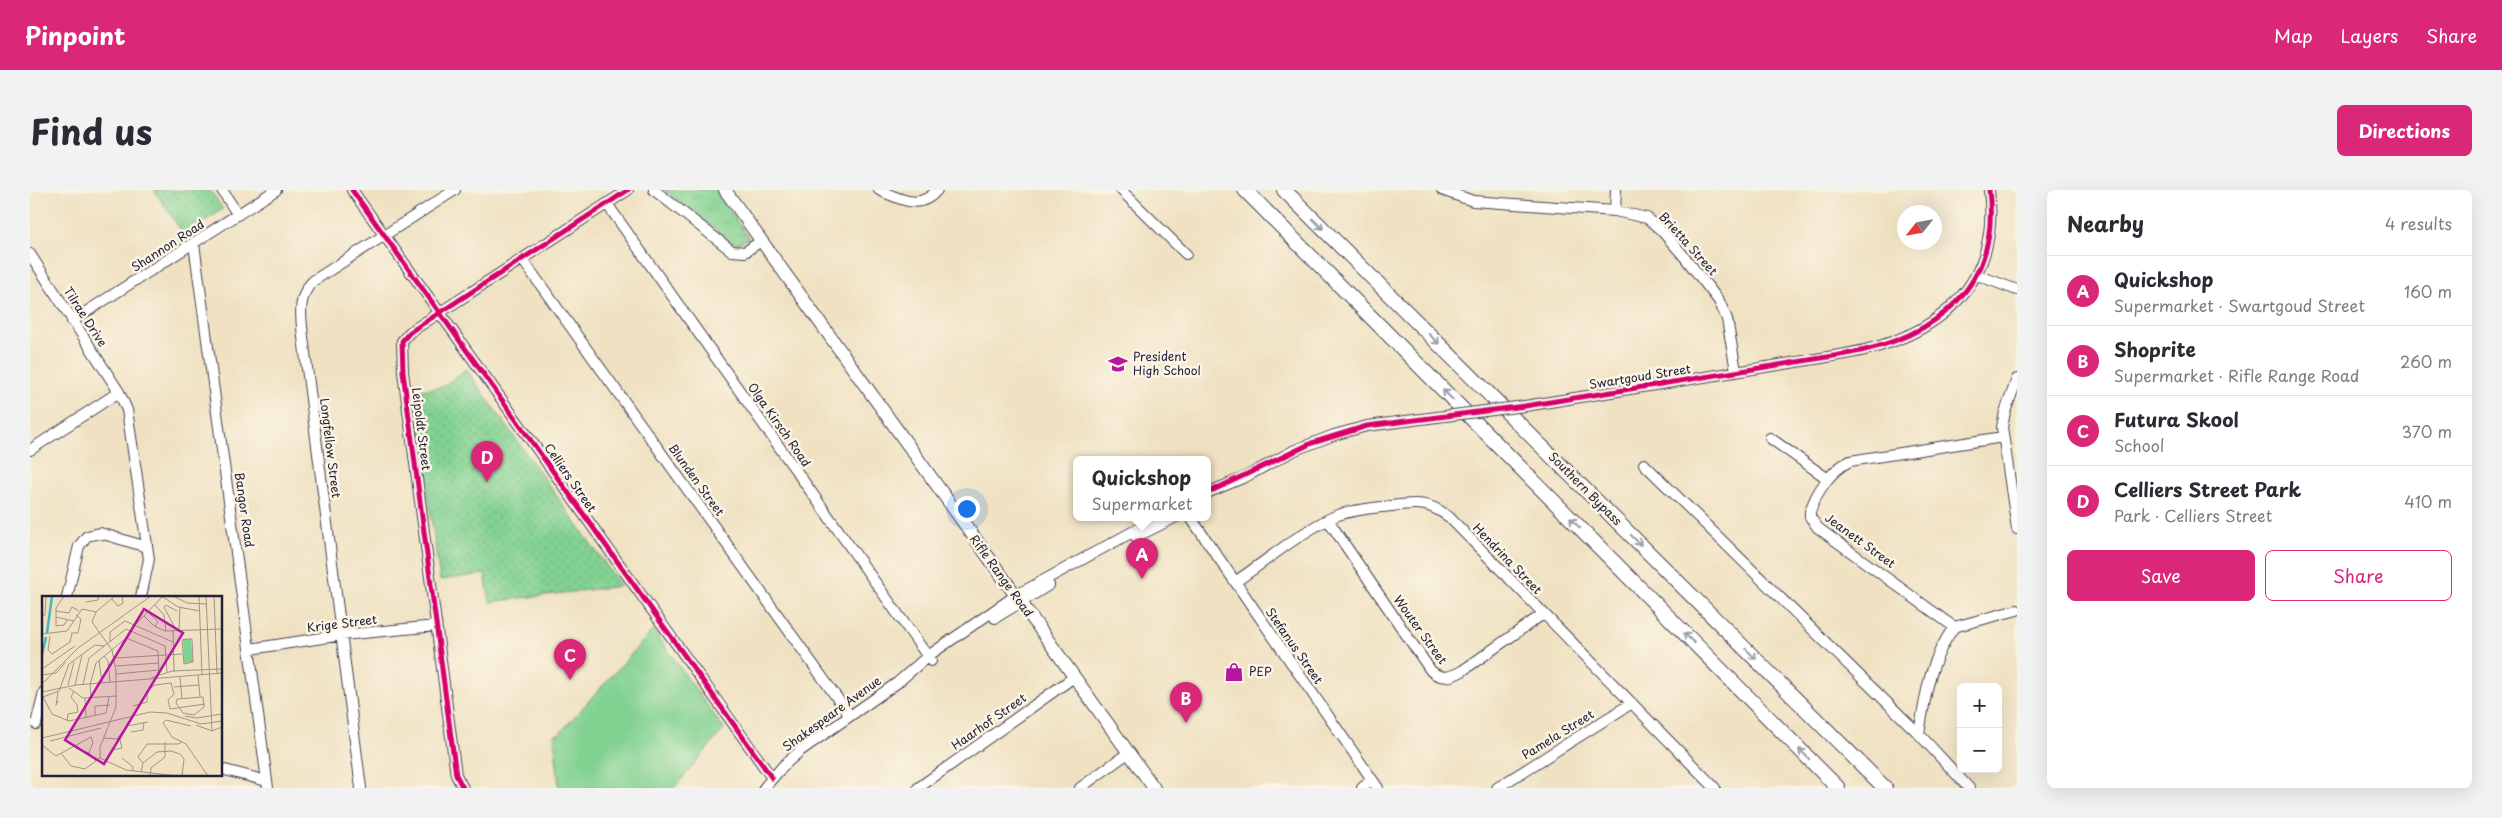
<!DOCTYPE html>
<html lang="en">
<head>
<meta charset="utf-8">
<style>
  :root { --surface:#fff; --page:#f2f2f3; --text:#2b2b33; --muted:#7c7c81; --line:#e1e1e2; --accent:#db2777 }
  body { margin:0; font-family:"Playpen Sans",sans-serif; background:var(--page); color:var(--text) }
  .controls { position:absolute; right:15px; bottom:15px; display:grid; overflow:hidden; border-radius:8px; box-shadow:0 5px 20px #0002 }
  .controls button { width:45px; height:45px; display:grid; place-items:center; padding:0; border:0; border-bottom:1px solid var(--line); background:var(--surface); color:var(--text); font:25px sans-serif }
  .compass { position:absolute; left:1867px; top:15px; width:45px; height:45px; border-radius:50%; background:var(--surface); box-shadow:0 5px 20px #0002; rotate:239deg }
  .you { position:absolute; left:936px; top:318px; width:18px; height:18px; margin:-12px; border:4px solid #fff; border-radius:50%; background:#1a73e8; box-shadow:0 0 0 8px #1a73e833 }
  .badge { display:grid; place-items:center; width:32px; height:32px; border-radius:50%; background:var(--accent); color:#fff; font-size:16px; font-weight:700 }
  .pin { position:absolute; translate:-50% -41px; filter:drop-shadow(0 1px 2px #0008) }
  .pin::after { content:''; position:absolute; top:26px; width:18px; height:15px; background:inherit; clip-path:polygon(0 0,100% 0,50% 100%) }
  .popup { position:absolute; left:1043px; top:266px; width:138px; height:65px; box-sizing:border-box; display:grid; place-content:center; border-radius:8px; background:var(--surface); filter:drop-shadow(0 1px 4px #0005); font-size:16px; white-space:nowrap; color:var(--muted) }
  .popup b { font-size:19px; color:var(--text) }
  .popup::after { content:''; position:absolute; left:50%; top:100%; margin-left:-10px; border:10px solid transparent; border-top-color:var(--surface) }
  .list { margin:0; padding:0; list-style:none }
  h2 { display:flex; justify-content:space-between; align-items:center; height:65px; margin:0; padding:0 20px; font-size:21px }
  h2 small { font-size:16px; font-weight:400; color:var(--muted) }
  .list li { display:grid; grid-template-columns:32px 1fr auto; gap:15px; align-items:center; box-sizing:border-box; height:70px; padding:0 20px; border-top:1px solid var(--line) }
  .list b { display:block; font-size:19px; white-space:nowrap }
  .list p { margin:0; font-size:16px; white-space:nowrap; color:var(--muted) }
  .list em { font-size:16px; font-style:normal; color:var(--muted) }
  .actions { display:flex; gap:10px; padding:15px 20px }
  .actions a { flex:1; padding:11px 0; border:1px solid var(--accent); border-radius:8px; text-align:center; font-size:18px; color:var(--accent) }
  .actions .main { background:var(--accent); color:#fff }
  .map { position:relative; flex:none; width:1987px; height:598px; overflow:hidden; border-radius:8px }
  header { display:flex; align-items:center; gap:30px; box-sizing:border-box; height:70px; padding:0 25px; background:var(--accent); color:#fff }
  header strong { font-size:24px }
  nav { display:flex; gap:28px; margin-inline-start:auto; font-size:18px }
  .intro { display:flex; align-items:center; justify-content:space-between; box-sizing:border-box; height:120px; padding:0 30px }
  h1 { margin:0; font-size:35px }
  .button { padding:12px 22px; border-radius:8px; background:var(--accent); color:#fff; font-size:18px; font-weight:700 }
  main { display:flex; gap:30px; padding:0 30px }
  aside { flex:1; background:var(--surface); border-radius:8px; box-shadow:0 5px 20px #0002 }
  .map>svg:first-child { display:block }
</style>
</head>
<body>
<header>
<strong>Pinpoint</strong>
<nav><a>Map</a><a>Layers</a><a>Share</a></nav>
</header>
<div class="intro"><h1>Find us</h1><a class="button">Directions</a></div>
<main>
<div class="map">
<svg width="1987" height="598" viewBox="0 0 1987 598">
  <defs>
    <pattern id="grass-tufts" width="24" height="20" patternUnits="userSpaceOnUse" patternTransform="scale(1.25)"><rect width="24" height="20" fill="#81d191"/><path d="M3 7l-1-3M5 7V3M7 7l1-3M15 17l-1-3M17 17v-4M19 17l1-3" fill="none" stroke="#6fb37e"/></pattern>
    <pattern id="park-dots" width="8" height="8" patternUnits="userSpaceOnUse" patternTransform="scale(1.25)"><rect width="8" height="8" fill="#81d191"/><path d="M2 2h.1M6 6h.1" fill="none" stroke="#6fb37e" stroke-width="1.8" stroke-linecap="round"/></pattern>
  </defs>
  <rect width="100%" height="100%" fill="#fcf5e5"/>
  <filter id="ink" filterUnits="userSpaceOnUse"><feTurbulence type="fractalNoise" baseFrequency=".02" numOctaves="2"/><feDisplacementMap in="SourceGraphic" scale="10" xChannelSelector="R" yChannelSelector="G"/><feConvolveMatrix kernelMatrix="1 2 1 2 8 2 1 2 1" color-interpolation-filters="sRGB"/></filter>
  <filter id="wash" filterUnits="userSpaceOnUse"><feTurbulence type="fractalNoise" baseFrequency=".0096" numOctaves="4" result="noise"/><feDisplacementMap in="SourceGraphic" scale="20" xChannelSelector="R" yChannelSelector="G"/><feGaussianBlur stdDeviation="1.12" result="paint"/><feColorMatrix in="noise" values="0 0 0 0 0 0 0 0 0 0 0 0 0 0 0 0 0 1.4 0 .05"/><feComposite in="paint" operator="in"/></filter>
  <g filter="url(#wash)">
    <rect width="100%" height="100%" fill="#efe1c1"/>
    <!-- grass -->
    <path fill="url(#grass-tufts)" stroke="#527a66" d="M634,0H685L719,48L707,54L702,52Z"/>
    <!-- park -->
    <path fill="url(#park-dots)" stroke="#527a66" d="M124,0H180L193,19L154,45Z
      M436,179L591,396L460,412L455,384L410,390L383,201L412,197Z"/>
    <!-- pitch -->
    <path fill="#81d191" stroke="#527a66" d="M623,440L694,539L644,598H529L524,545L529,544Z"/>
  </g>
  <g filter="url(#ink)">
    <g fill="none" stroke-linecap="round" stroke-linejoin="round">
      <!-- minor casing -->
      <g stroke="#413f4f" stroke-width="12">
        <path id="minor" d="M192,0L208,25
          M322,0L742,588
          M624,0L702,61L715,62L731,51
          M849,0C870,9 890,21 907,0
          M1091,0L1156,64
          M1412,0L1443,11L1585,21L1617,28L1631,40L1653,65L1689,111L1697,129L1706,181
          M577,14L901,471
          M1585,21L1586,0
          M164,54L238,598
          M0,64L89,202L97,220L119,369L111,407
          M492,69L820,526
          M1947,85L1987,100
          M42,131L246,0
          M1987,189L1975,222L1972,237L1987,339
          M1495,216L1816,164C1905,148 1971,98 1959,0
          M1973,247L1820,271C1801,280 1786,302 1780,322V327L1788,338L1924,437L1987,420
          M1740,248L1798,289
          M0,260L89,202
          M1614,274L1889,544L1939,598
          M1177,303L1215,287L1265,260L1304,245L1337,236L1399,228
          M1161,328L1348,598
          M1298,330L1401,481C1412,490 1421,487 1432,481L1513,424
          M1106,347L1144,328
          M1205,392C1235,372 1275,338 1308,325C1325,319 1343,318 1361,316C1386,313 1398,311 1419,327L1685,598
          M37,407L49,356L57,346L70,343L117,357
          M965,428L1019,395
          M220,459L312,445L406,436
          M6,534L14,502
          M1889,544C1896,503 1899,472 1924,437
          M191,579L237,591
          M331,598L273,147C271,126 267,107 283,91L425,0
          M433,598L426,585L373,182L372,151L380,142L400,129L598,0
          M734,598L753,576L770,561L867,493L898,466L985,406L1128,328
          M888,598L1044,487
          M1050,598L1098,563
          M1332,598L1342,590
          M1467,598L1602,513"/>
      </g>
      <!-- major casing -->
      <g stroke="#413f4f" stroke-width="14">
        <path id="major" d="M695,0L1124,598"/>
      </g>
      <!-- highway casing -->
      <g stroke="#413f4f" stroke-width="16">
        <path id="highway" d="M1215,0L1808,598
          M1254,0L1855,598"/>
      </g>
      <!-- minor -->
      <use href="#minor" stroke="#fff" stroke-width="10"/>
      <!-- major -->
      <use href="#major" stroke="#fff" stroke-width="12"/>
      <!-- highway -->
      <use href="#highway" stroke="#fff" stroke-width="14"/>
      <!-- minor-bridge casing -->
      <g stroke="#413f4f" stroke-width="12" stroke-linecap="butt">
        <path id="minor-bridge" d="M1399,228L1495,216"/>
      </g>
      <!-- minor-bridge -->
      <use href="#minor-bridge" stroke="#fff" stroke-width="10"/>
      <!-- cycleway casing -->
      <g stroke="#fcf5e5" stroke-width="8">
        <path id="cycleway" d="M322,0L742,588
          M1177,303L1282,253L1337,236L1495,216L1816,164C1905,148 1971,98 1959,0
          M433,598L426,585L373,182L372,151L380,142L400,129L598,0"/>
      </g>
      <!-- cycleway -->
      <use href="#cycleway" stroke="#d6006c" stroke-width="5"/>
    </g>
    <!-- one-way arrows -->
    <defs><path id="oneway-shaft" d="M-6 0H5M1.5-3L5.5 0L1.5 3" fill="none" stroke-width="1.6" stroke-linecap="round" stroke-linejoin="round" transform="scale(1.25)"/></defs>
    <g stroke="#9c9ca7">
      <use href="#oneway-shaft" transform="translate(1288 34) rotate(45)"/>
      <use href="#oneway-shaft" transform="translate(1404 149) rotate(45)"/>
      <use href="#oneway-shaft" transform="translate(1418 205) rotate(-135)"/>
      <use href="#oneway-shaft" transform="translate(1545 333) rotate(-135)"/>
      <use href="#oneway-shaft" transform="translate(1606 350) rotate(45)"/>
      <use href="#oneway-shaft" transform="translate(1659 448) rotate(-135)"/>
      <use href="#oneway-shaft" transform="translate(1721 464) rotate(45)"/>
      <use href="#oneway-shaft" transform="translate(1774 564) rotate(-135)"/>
    </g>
  </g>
  <!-- icons -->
  <defs>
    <g id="school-bare" transform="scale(1.5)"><path d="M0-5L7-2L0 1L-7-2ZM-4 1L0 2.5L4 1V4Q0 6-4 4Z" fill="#b5179e" stroke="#fcf5e5" stroke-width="2.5" paint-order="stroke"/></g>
    <g id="shop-bare" transform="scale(1.5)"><path d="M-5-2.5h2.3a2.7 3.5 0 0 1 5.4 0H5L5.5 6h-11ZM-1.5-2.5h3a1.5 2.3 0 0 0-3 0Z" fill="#b5179e" stroke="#fcf5e5" stroke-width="2.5" paint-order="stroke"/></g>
  </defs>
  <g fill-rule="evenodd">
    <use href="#school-bare" x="1088" y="174"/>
    <use href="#shop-bare" x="1204" y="482"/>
  </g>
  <g text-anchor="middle" stroke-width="5" stroke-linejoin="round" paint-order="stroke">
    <!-- street labels -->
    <g font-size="12" fill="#22223b" stroke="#fcf5e5">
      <text transform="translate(1658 54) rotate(48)" y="4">Brietta Street</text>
      <text transform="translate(138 56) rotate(-33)" y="4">Shannon Road</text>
      <text transform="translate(55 127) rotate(57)" y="4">Tilrae Drive</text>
      <text transform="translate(1610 187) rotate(-9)" y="4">Swartgoud Street</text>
      <text transform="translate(749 235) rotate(55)" y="4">Olga Kirsch Road</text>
      <text transform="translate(391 239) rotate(83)" y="4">Leipoldt Street</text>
      <text transform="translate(300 258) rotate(83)" y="4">Longfellow Street</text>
      <text transform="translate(540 288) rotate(55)" y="4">Celliers Street</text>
      <text transform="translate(666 290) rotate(54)" y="4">Blunden Street</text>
      <text transform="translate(1555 299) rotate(45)" y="4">Southern Bypass</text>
      <text transform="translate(214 320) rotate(82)" y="4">Bangor Road</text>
      <text transform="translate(1830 351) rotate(36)" y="4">Jeanett Street</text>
      <text transform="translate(1477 369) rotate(46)" y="4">Hendrina Street</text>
      <text transform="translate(971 386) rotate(54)" y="4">Rifle Range Road</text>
      <text transform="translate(312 434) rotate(-7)" y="4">Krige Street</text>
      <text transform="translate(1390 440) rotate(54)" y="4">Wouter Street</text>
      <text transform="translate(1264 456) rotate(55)" y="4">Stefanus Street</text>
      <text transform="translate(802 524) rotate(-36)" y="4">Shakespeare Avenue</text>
      <text transform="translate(959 532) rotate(-35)" y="4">Haarhof Street</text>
      <text transform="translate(1528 545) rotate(-32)" y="4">Pamela Street</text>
    </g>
    <!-- poi labels -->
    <g font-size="12" fill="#22223b" stroke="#fcf5e5" text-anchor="start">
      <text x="1103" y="171">President<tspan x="1103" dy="14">High School</tspan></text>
      <text x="1219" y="486">PEP</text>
    </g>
  </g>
  <!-- overview -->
  <g transform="translate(12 406)">
    <rect width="180" height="180" fill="#efe1c1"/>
    <path d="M141,43H149L151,66L142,67Z" fill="#81d191"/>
    <path fill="none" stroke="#47b6bd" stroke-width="2.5" d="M5,37L10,0M0,59L4,41"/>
    <path fill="none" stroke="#9d958b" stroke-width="1" d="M22,0L14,12V30L22,29L25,24M73,0L54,16L50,26L70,54L74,75M131,0L145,7L164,8M157,0L160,79M164,0L170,135M172,0L175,78M121,1L136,11L158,15M70,3L76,10L81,7L80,0M44,6L56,4L57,0M113,9L122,19L124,35M14,15L27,17L30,11L37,15M106,16L116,26L113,30M0,20L3,19L4,0M102,20L112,30L123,35L180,33M14,21L32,25M93,29L121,0M133,32L122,11L124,9L135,15M131,34L132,76M137,34L138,12M29,37H36L39,23L34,19M0,38L25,35L40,13L54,16M8,40L6,54L10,58L28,46L30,38M145,43H150L151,66L142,68L140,44ZM68,46V36L83,25L131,46M62,50L53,49L27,68L17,95L1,101L10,118L27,125L64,117L67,101M62,60L66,65L68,86M73,62L140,58M57,64L60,87M74,70L117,67M0,73L33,50M74,74V111L58,151V162L84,174L135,180M74,78L117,74M0,79L14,77L24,66M156,79L158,101M138,81L140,103M109,82L130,75L180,73M0,88L36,52L109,0M26,89L32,66M33,89L40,59M41,89L47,62L84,33L123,50L125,76M132,91L157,89M27,92L41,102L75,100M0,96L34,89L180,77M16,96L14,109L16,105M180,99V82M161,101L162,111L152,119L141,117L134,107L135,103ZM43,102L44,122M49,102L48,89L54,67L84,42L116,55L117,78M91,110L105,106V95L113,89L129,87L132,98L126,104L128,113L163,108M53,120V110L68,109M143,120L155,122L180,118M25,125L26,118L36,116L35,109L29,101L32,95M154,129L170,135L180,131M149,130L124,124L121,127L130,141L144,148L166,180M89,136L101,134L102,126M0,142L108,116L125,117L159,128L180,125M61,142L75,143L85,130L106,126M8,145L59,132M0,149L14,160M34,152L47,157L54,165M70,154L80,152L77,140M19,157L29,170L43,173L58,162M14,160L49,141L51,146L47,157M80,162L91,171V175M101,167L96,161L105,148H137L140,145M99,176L101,167L115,156L129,155L138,158L142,163L140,180M108,180L109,172L123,161V146"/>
    <path fill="#b5179e" fill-opacity="0.15" stroke="#b5179e" stroke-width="2.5" d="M102,13L141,37L62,168L23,144Z"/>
    <rect width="180" height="180" fill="none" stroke="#22223b" stroke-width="2.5"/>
  </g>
</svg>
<div class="controls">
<button>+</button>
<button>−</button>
</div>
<svg class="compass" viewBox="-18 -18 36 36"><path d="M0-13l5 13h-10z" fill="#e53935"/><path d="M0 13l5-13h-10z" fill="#7c7c81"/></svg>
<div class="you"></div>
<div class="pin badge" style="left:1112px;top:389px">A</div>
<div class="popup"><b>Quickshop</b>Supermarket</div>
<div class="pin badge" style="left:1156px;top:533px">B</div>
<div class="pin badge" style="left:540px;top:490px">C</div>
<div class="pin badge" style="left:457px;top:292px">D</div>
</div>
<aside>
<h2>Nearby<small>4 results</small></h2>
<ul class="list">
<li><span class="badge">A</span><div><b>Quickshop</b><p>Supermarket · Swartgoud Street</p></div><em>160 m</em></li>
<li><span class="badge">B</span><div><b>Shoprite</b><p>Supermarket · Rifle Range Road</p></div><em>260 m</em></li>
<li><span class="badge">C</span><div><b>Futura Skool</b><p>School</p></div><em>370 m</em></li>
<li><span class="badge">D</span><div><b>Celliers Street Park</b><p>Park · Celliers Street</p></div><em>410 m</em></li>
</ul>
<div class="actions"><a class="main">Save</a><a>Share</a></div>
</aside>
</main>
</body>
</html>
